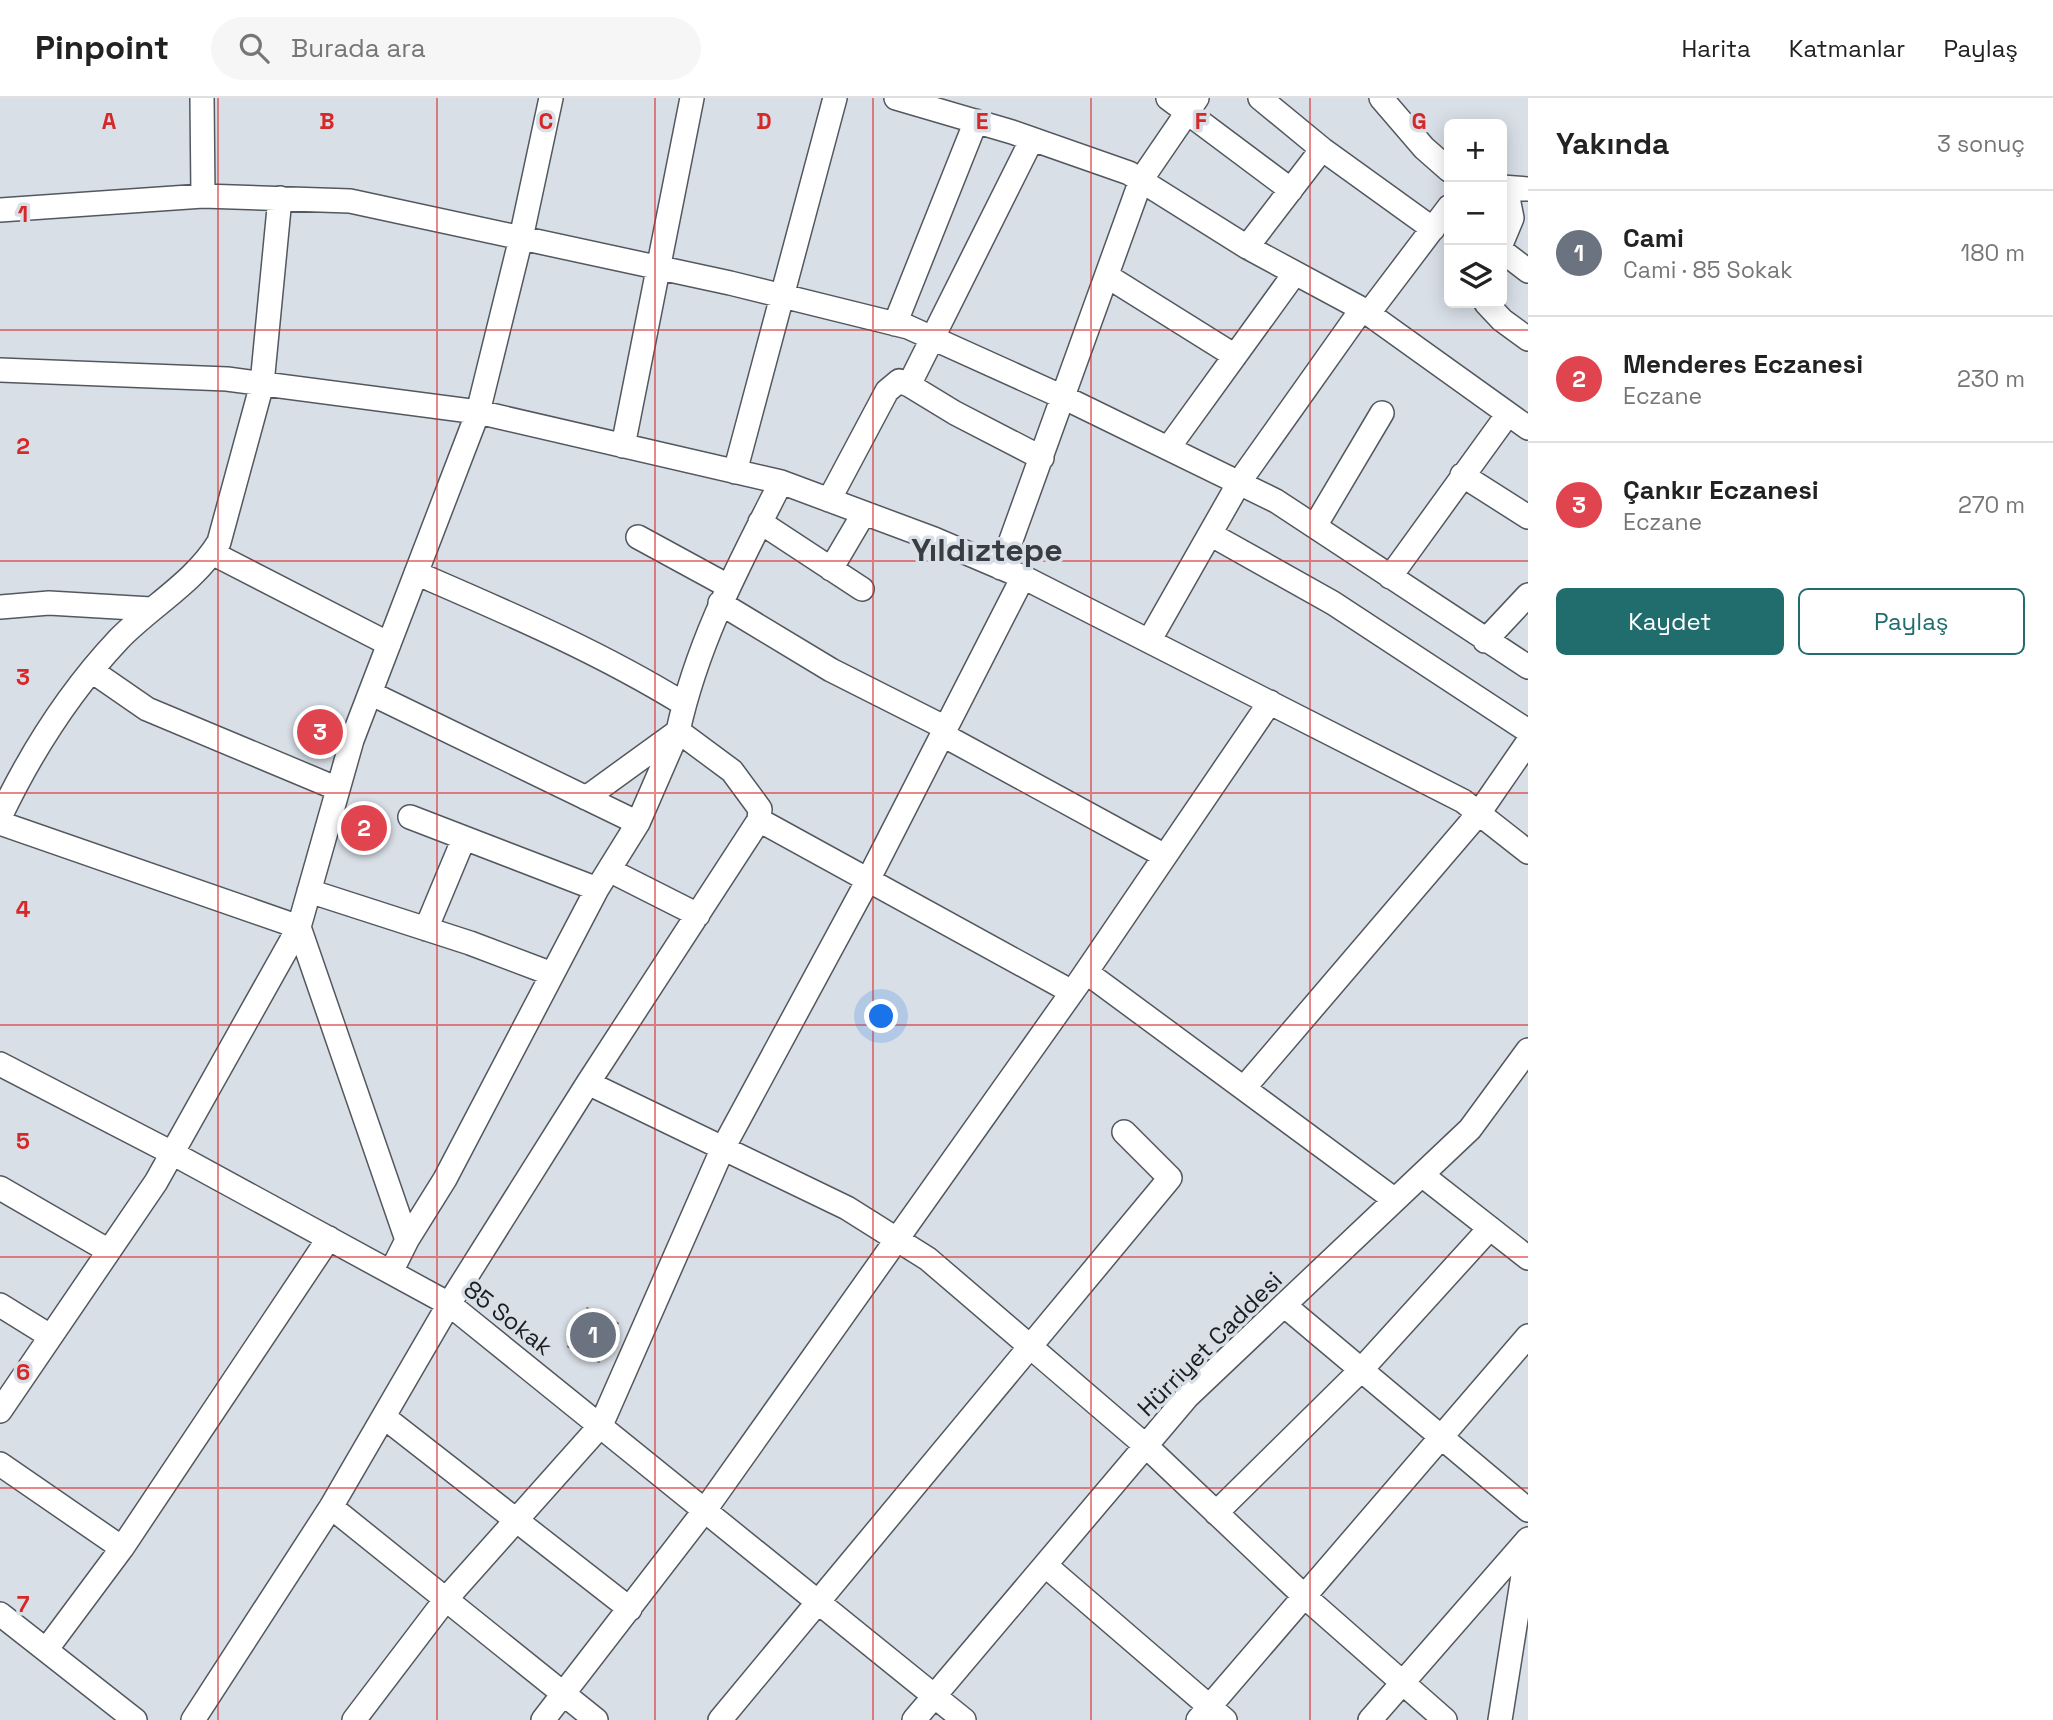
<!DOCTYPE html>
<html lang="tr">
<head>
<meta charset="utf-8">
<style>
  :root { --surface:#fff; --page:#f6f6f6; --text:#222; --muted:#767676; --line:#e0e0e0; --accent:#216d6e }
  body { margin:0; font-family:"Space Grotesk",sans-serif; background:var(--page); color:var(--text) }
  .controls { position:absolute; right:21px; top:21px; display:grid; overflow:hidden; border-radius:10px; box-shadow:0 4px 18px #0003 }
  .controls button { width:63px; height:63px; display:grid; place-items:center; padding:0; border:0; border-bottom:2px solid var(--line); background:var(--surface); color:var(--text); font:35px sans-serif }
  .you { position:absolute; left:882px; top:919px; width:24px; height:24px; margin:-18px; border:5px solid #fff; border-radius:50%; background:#1a73e8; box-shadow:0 0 0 10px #1a73e833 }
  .badge { display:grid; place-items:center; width:46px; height:46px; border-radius:50%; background:var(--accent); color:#fff; font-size:23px; font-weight:700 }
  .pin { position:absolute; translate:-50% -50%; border:4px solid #fff; box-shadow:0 2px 7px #0006 }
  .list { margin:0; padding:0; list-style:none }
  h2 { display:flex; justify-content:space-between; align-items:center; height:91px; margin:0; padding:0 28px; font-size:30px }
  h2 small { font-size:23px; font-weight:400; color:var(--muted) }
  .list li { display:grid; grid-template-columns:46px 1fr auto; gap:21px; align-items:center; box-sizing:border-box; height:126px; padding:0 28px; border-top:2px solid var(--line) }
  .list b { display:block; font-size:26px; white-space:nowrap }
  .list p { margin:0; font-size:23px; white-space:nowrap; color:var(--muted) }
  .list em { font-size:23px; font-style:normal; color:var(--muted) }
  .actions { display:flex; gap:14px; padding:21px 28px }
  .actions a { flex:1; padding:16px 0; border:2px solid var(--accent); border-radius:10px; text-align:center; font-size:24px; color:var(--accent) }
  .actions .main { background:var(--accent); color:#fff }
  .icon { flex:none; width:38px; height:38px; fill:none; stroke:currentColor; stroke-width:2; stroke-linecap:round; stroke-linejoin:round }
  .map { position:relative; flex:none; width:1528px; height:1622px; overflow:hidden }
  header { display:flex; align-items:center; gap:42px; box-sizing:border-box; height:98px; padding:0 35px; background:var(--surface); border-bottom:2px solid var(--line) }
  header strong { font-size:33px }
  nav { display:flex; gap:38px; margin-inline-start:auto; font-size:24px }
  .search { width:490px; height:63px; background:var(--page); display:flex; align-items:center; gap:18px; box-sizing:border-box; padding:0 24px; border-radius:38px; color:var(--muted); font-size:26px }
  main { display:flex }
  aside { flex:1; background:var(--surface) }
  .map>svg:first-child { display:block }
</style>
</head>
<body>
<header>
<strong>Pinpoint</strong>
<div class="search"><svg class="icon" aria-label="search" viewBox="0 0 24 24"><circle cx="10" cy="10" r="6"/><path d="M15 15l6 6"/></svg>Burada ara</div>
<nav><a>Harita</a><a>Katmanlar</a><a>Paylaş</a></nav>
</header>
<main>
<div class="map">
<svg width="1528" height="1622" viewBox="0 0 1528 1622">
  <rect width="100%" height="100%" fill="#d9dfe7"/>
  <!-- building -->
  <path fill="#5a514d" d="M587,1209L619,1225L599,1265L567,1249Z"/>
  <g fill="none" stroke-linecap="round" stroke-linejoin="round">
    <!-- minor casing -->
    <g stroke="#53585f" stroke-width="26">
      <path id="minor" d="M202,0L203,98
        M896,0L1012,34L1129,75L1247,149L1362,211L1528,330
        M1168,0L1291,92
        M1260,0L1322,51L1433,131
        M1381,0L1424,50L1449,72
        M1502,89L1528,91
        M0,112L203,98L350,103L730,185L908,229L1065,300L1276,403L1528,569
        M1502,144L1512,120L1506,90
        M1247,149L1322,51
        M1502,153L1528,173
        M1107,178L1235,258
        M1486,205L1502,222L1528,241
        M1368,216L1449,109
        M895,226L976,23
        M0,272L227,281L478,314L781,384L934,441L1023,479L1463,703L1528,754
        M909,287L955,315L1042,360
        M623,348L692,0
        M1169,349L1295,175
        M735,374L835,0
        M1462,377L1528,419
        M829,402L887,293L899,283L909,287L1032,41
        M760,424L862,491
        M1315,428L1382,315
        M1210,436L1333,505L1528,633
        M638,439L728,488
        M212,455L389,546
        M1001,470L1141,82L1197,0
        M831,471L864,415
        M416,475C508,515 598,553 684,606
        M1390,479L1508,316
        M720,505L831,572L946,630
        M0,509L49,505L151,511
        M1149,543L1240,383L1362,211
        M1485,543L1528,497
        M92,573L147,611L338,691
        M370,595L638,725
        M943,637L1165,758
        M586,700L677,634
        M0,719C31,654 70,593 119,541C151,508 195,484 219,444L262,286L280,100
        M410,719L597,791
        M759,722L1072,894
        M0,725L299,829L407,1142L391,1174
        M609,772L698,817
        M309,793L470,845L552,876
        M426,831L464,740
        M1086,874L1395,1102
        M0,966L172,1055L449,1206L964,1622
        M588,985L847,1110L928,1161L1146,1348L1304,1498L1445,1622
        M1244,990L1479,715L1528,644
        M1422,1077L1528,1160
        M0,1090L109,1153
        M407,1142L445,1081L597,791L638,725L678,633
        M0,1207L50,1238
        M1284,1207L1528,1412
        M0,1313L156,1084L299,829L352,642L478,314L521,140L551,0
        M384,1319L630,1511
        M0,1366L122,1450
        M331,1409L596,1622
        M1216,1415L1361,1272L1490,1130
        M1045,1467L1225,1622
        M0,1516L135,1622
        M46,1552L122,1450L329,1140
        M193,1622L331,1409L449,1206L588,985L759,722L760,711L732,673L678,633C698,542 739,467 781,384
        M354,1622L446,1501L601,1327L722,1052L868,782L1023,479
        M543,1622L705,1412L1080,883L1270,604
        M720,1622L1170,1080L1124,1034
        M914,1622L1187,1299L1470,1031L1528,952
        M1198,1622L1528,1238
        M1370,1622L1528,1441
        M1500,1622L1528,1446"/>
    </g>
    <!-- minor -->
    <use href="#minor" stroke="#fff" stroke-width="23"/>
  </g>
  <!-- grid -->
  <path fill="none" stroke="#d62828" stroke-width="2" stroke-opacity="0.55" d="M218,0V1622M437,0V1622M655,0V1622M873,0V1622M1091,0V1622M1310,0V1622M0,232H1528M0,463H1528M0,695H1528M0,927H1528M0,1159H1528M0,1390H1528"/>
  <g text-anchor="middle" stroke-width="7" stroke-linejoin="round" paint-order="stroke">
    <!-- street labels -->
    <g font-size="24" fill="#1b1d20" stroke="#d9dfe7">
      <text transform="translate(508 1220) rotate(38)" y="8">85 Sokak</text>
      <text transform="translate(1210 1246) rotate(-45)" y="8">Hürriyet Caddesi</text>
    </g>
    <!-- district labels -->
    <g font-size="32" font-weight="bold" fill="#383c43" stroke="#d9dfe7">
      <text x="987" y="463">Yıldıztepe</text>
    </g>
  </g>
  <g font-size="23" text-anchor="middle" font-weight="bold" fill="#d62828" stroke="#d9dfe7" stroke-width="7" stroke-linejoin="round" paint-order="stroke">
    <text x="109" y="31">A</text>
    <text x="327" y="31">B</text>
    <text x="546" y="31">C</text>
    <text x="764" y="31">D</text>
    <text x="982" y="31">E</text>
    <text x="1201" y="31">F</text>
    <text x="1419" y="31">G</text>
    <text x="23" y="124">1</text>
    <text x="23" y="356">2</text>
    <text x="23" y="587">3</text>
    <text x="23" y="819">4</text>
    <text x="23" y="1051">5</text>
    <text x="23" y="1282">6</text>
    <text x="23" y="1514">7</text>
  </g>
</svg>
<div class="controls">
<button>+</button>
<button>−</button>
<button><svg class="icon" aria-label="layers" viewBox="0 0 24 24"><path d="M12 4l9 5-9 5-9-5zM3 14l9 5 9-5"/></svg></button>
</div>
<div class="you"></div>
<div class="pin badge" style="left:593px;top:1237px;background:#6b7280">1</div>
<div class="pin badge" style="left:364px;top:730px;background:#e0444e">2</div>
<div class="pin badge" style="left:320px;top:634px;background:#e0444e">3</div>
</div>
<aside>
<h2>Yakında<small>3 sonuç</small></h2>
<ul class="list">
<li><span class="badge" style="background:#6b7280">1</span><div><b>Cami</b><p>Cami · 85 Sokak</p></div><em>180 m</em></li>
<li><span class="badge" style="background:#e0444e">2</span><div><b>Menderes Eczanesi</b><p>Eczane</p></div><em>230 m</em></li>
<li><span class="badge" style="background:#e0444e">3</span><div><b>Çankır Eczanesi</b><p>Eczane</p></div><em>270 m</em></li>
</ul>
<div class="actions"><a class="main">Kaydet</a><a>Paylaş</a></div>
</aside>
</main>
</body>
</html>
